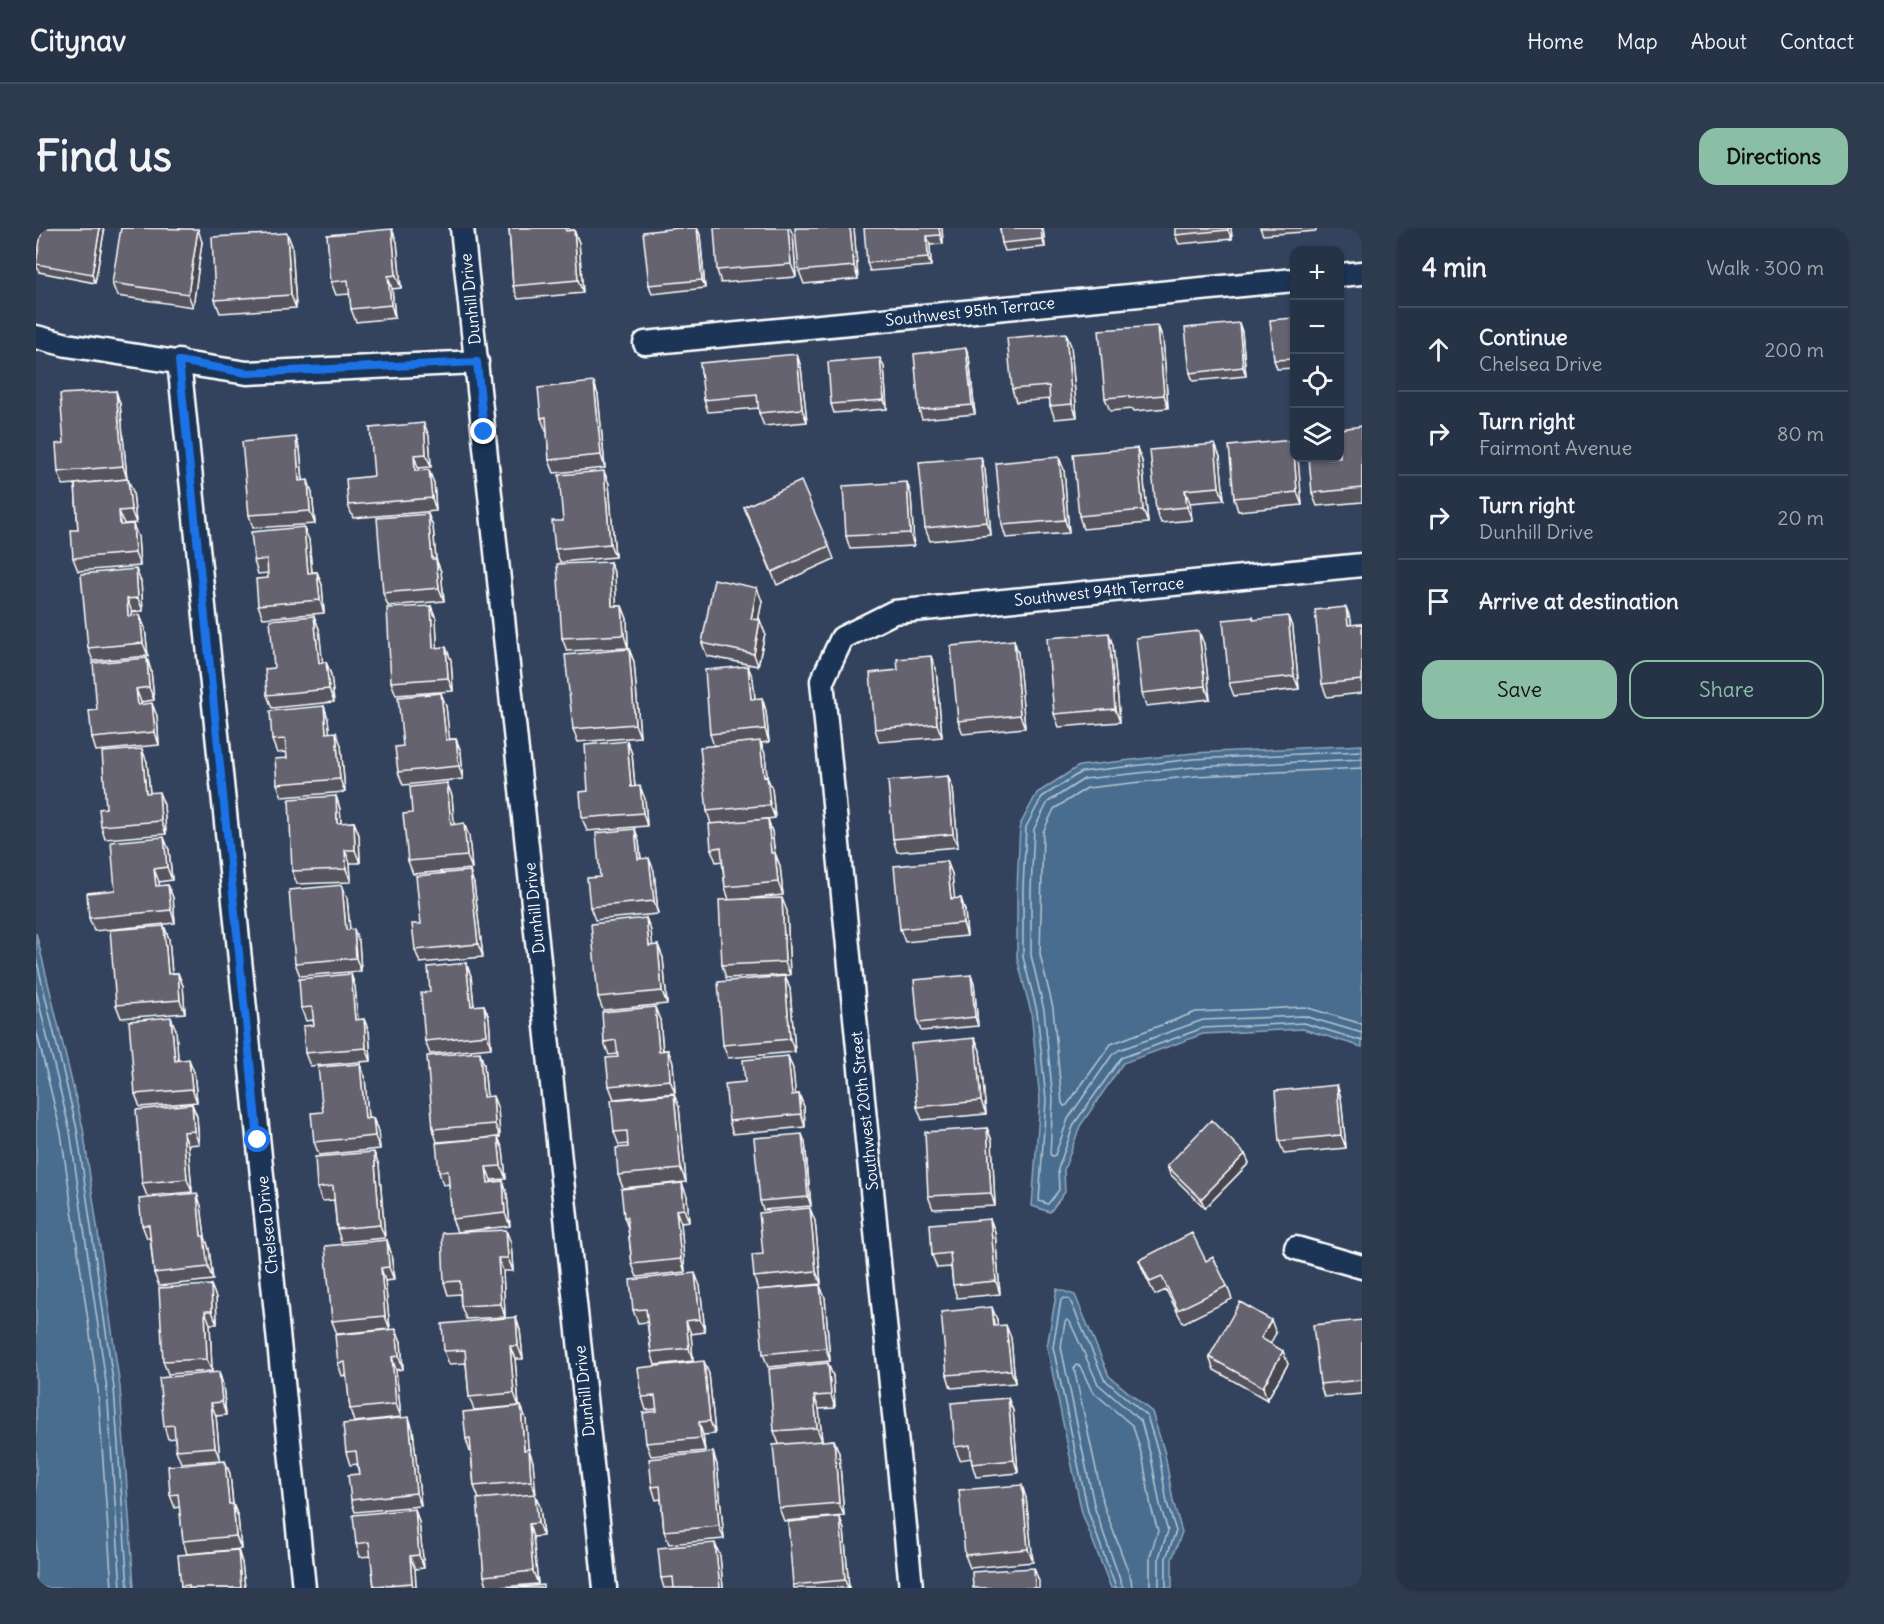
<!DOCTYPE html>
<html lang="en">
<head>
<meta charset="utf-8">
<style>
  :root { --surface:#263246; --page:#2e3a4d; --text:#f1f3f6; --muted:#a4aab3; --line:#424d5f; --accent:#8abfa5 }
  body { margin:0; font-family:Delius,sans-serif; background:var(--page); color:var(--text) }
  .controls { position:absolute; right:18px; top:18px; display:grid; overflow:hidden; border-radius:12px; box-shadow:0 2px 4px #0004 }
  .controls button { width:54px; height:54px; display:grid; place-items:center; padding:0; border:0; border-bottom:2px solid var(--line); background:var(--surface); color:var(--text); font:30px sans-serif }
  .stop { position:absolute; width:18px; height:18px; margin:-14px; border:4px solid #1a73e8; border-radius:50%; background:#fff }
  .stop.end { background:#1a73e8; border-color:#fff; box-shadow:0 2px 6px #0008 }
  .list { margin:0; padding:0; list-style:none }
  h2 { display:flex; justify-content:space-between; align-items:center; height:78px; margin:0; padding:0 24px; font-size:26px }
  h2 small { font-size:20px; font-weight:400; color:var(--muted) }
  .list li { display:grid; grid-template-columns:39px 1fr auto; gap:18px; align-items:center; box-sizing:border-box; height:84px; padding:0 24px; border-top:2px solid var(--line) }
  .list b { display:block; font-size:22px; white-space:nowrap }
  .list p { margin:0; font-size:20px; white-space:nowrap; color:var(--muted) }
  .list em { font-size:20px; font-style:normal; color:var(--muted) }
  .actions { display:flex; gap:12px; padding:18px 24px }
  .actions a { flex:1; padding:14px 0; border:2px solid var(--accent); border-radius:18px; text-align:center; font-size:21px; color:var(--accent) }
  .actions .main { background:var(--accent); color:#111 }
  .icon { flex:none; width:33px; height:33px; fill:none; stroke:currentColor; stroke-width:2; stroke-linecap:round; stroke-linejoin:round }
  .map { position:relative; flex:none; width:1326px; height:1360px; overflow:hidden; border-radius:18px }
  header { display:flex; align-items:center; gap:36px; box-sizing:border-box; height:84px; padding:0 30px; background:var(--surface); border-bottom:2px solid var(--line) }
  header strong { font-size:28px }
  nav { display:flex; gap:33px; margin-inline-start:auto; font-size:21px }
  .intro { display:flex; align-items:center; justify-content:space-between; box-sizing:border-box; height:144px; padding:0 36px }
  h1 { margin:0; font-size:42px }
  .button { padding:15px 27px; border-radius:18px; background:var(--accent); color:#111; font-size:21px; font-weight:700 }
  main { display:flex; gap:36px; padding:0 36px }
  aside { flex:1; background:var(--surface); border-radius:18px; box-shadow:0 2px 4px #0004 }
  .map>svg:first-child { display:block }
</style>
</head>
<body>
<header>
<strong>Citynav</strong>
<nav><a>Home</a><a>Map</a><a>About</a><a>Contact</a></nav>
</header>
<div class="intro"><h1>Find us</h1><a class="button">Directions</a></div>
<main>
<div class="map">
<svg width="1326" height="1360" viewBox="0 0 1326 1360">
  <rect width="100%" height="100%" fill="#33435e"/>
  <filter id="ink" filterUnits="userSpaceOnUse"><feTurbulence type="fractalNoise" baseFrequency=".0167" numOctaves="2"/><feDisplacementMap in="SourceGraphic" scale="12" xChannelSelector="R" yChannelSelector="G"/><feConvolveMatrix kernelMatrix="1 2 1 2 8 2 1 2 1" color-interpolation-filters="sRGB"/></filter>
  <g filter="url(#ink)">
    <!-- water -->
    <path fill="#486d8f" stroke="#91a7bc" stroke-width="1.5" d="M1326,517V819L1267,801L1167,806L1087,835L1044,898L1028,942L1029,964L1014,984L996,978L1004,872L995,784L981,730V660L984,597L1001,565L1043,538L1157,525Z
      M0,705L47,900L84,1159L98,1360H0Z
      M1021,1061L1039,1067L1073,1148L1116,1184L1129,1226L1137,1273L1146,1304L1136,1331V1360H1075L1046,1285L1011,1119Z"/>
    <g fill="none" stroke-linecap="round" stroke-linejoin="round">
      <!-- shore -->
      <path stroke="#b6c5d2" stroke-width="1.5" d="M1326,523L1157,531L1045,544L1006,569L990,599L987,660V729L1001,783L1010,872L1003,973L1012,976L1023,962L1022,941L1038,896L1085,830L1167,800L1268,795L1326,813
        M1326,531L1158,539L1048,551L1012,574L998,601L995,661V727L1008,782L1017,871L1014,926L1016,928L1019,927L1032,891L1076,827L1083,822L1167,792L1268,788L1326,805
        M1326,540L1159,548L1051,560L1018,581L1007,604L1004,726L1017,780L1026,875L1028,878L1031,877L1075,816L1160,784L1269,779L1326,796
        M0,730L41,901L78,1160L92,1360
        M0,763L34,903L71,1161L85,1360
        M0,801L25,905L62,1162L76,1360
        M1080,1360L1052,1283L1017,1119L1025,1072L1028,1070L1034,1072L1068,1151L1111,1188L1123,1227L1131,1275L1140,1303L1130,1330V1360
        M1087,1360L1059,1281L1046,1220L1025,1119L1029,1094L1031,1092L1034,1094L1062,1156L1105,1193L1115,1229L1124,1277L1132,1303L1123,1329V1360
        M1096,1360L1095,1351L1068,1278L1038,1140L1040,1137L1044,1138L1056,1163L1097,1198L1107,1231L1115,1279L1122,1303L1114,1328V1360"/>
      <!-- street casing -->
      <g stroke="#fff" stroke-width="27">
        <path id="street" d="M426,0L569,1360
          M1304,47L1326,45
          M0,109L31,117L211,145L441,134
          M609,115L1258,52
          M143,133L268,1360
          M1260,1020L1326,1039
          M875,1360L786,453L806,410L858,384L1326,337"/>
      </g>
      <!-- street -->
      <use href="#street" stroke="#1d3557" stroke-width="22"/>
    </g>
    <!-- wall -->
    <path fill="#57555f" stroke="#fff" stroke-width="1.5" d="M473,0H533V2H538L543,15L547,65L482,71L477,58Z
      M643,0H661L664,7L669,60L616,66L613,57Z
      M818,0L822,51L768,56L763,43Z
      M906,0L907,16L894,17L895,38L834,43L831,35Z
      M964,0H1007L1009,19L969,23L966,15Z
      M1195,0L1196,11L1143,16L1139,7Z
      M1224,0H1280V3L1227,7Z
      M68,4L59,55L3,44L0,36Z
      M251,5L256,18L260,80L184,85L179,72Z
      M757,7L760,49L685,55L681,42Z
      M166,14L157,79L81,68L76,55Z
      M361,14L365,60L356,61L359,90L320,94L315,81L314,66L300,67L295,54Z
      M1258,90V140L1241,141L1238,132Z
      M1203,95L1206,104L1210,148L1157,153L1154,145Z
      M1122,98L1127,111L1132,180L1098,183L1097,181L1074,183L1069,170Z
      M1035,118L1041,189L1019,191L1014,178V171L980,174L976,161Z
      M930,120L933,129L939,186L886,191L883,182Z
      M765,139L771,194L728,198L723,185V180L672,184L668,172Z
      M848,139L851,181L798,185L795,176Z
      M80,163L84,176L91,251L40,256L97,264L100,295L88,296V297L102,309L104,338L42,343L37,330L42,302L39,256L27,257L22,244L28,215Z
      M562,167L569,240L518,245L513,232L511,202L510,203L505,190Z
      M1326,198V274L1281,278L1276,265Z
      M393,208L395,239L382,240L383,243L398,255L400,283L317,290L312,277L338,248Z
      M1257,212L1266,277L1202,283L1198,270Z
      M264,222L267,252L276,265L279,296L217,300L213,287Z
      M1184,229L1188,272L1154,275L1156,292L1125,295L1120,282Z
      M1106,233L1112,295L1047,301L1043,288Z
      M949,242L955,307L894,313L889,300Z
      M1028,242L1033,305L970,310L966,297Z
      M573,256L579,329L524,334L519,321L527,293Z
      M875,267L878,318L814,321L810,308Z
      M708,279L793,318L798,331L741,357Z
      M392,286L397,299L400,331L405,344L408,373L352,378L347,365Z
      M273,312L276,344H281L286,357L288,385L227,390L222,377L232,350V345L222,346L218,333Z
      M574,334L579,347L580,378H586L591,391L592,420L531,423L526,410Z
      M105,354L107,383L96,384V387L109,400L112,428L57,433L52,420Z
      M726,373L722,392L729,405L722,438L671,428L666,415Z
      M395,378L400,391L401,420L415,432L417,463L360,467L355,454Z
      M278,388L283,401L286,434H290L295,447L298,474L236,480L231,467L238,440Z
      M1217,389L1218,392L1257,401L1263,461L1198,468L1193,455Z
      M1315,392V397L1326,396V465L1291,469L1286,456Z
      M978,412L982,425L989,500L927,506L922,493Z
      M1168,416L1174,471L1110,478L1106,465Z
      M1077,418L1084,494L1023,499L1018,486Z
      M593,421L598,434L604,509L542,514L537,501Z
      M111,430L115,443L118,472L105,474V477L121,488L123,517L60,523L56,510L61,482Z
      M900,441L906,509L843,514L839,501Z
      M717,451L719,471L726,470L730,483L733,514L725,515L729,526L731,549L736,561L739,590L711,593L732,591L736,604L739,625L744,638L747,667L701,672L751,683L754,747L690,750L686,737L693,672L689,659L686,633L680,634L675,621V596L671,583L678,518L674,506Z
      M288,478L292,491L293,504L305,517L309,564L246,569L241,556L251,530L250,524L241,525L236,512Z
      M410,478L413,511H420L425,524L427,551L367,557L362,544L367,518Z
      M591,513L596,526L599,558L609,571L611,598L551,603L546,590L552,563Z
      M111,534L114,565L128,577L130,606L69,611L65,598L70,580Z
      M912,548L917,561L922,619L861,624L857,611Z
      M411,555L416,568L418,596L433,608L436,641L377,646L372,633L376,585Z
      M300,568L304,581L305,595L318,594L323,607L324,635H314L315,654L261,656L256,643Z
      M599,601L603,614L605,630L618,643L622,686L559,692L554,679L564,649Z
      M133,622L136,652L123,654V658L132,657L137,670L139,695L58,703L53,690L79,662Z
      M911,633L916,646L918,671L925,670L929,683L931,708L869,714L864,701Z
      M438,656L447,729L384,735L379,722L385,696Z
      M306,657L311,670L314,702L323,714L325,743L264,748L259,735Z
      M610,690L615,703L616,718L622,717L627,730L631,776L567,782L562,769Z
      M128,698L133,711L136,745H142L147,758L149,785L85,790L80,777Z
      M430,735L435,748L438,778L448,777L453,790L455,820L394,826L389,813L394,764Z
      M315,746L319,759L322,792L328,791L333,804L335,833L274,838L269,825L278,797L277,792L270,793L265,780Z
      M935,747L938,755L942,798L885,803L882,795Z
      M749,748L754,761L759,824L692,830L687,817Z
      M624,792L627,822H632L637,835L639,865L578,871L573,858L582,829L581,826L573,827L568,814Z
      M140,802L142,832L158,844L161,874L104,879L99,866Z
      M939,810L944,823L950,886L886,892L881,879Z
      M752,828L757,841L759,867L763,866L768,879L769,899L697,906L693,893L709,854Z
      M324,836L329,849L332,891L337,890L342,903L344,921L283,927L278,914L287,884Z
      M448,837L451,868L462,881L464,909L401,914L397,901Z
      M1301,857L1305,870L1310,920L1248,926L1243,913Z
      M156,876L161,889L163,916L152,917L156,964L111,968L106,955Z
      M643,879L650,954L587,960L582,947L592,919V916L583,917L578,904Z
      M951,900L956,913L959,978L897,981L892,968Z
      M462,909L467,922L470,951L455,952V954L467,953L471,966L474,998L421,1004L416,991L413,956L407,957L403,944Z
      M769,914L775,978L727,982L724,973Z
      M1209,926L1213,935L1169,980L1134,946L1131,938Z
      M343,937L349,1010L305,1014L301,1001L298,972L286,973L281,960Z
      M651,968L653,994L645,995L649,1044L601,1049L596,1036L592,1000L588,989Z
      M165,978L169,1009L173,1021L177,1052L123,1058L118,1045L114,1010H111L106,997Z
      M954,991L959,1004L964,1066L921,1070L917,1057L915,1039L901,1040L896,1027Z
      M779,993L785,1056L722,1062L718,1049L727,1026Z
      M351,1012L355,1025L358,1052L349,1053L354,1101L301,1106L296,1093Z
      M475,1015L477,1043H467L469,1089L430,1091L425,1078L424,1066L412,1067L408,1054Z
      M1103,1032L1170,1033L1191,1058L1196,1071L1147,1095L1130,1062L1119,1067L1108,1045Z
      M175,1057L180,1070L181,1096H174L176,1143L132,1146L127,1133Z
      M664,1058L669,1104L655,1106L657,1133L619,1137L615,1124L611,1094L602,1095L597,1082Z
      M789,1070L794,1133L732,1139L727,1126Z
      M961,1092V1098L975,1110L979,1155L915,1160L911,1147Z
      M1326,1092V1166L1288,1169L1284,1156Z
      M360,1101L365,1114L367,1141L360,1142L365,1189L318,1194L314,1181L311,1147L306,1148L302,1135Z
      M484,1102L487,1131H479L483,1178L438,1182L433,1169L430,1135L413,1136L408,1123Z
      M1240,1105L1234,1115L1252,1136L1231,1172L1178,1142L1173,1129Z
      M183,1144L187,1157L190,1187L180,1188L184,1232L145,1235L140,1222L139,1210L132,1211L128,1198Z
      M673,1146L679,1206L667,1207L669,1223L615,1228L610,1215L621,1183L620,1181L610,1182L606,1169Z
      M797,1148L799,1180L783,1181L786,1213L798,1212L803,1225L808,1288L748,1293L743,1280V1216L738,1203Z
      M972,1170L977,1183L982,1245L940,1249L936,1236L935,1230L924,1232L919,1219Z
      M485,1178L490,1191L492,1221L497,1234L499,1266L504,1279L507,1308L497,1309L502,1356L452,1360L448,1348L443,1271L438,1258L435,1224H434L430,1211Z
      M377,1202L385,1278L319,1284L315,1272L323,1246L321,1236L314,1237L310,1224Z
      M677,1224L681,1237L688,1311L633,1316L628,1303L625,1271L620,1272L616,1259Z
      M189,1233L194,1246L197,1276L202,1289L205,1321L151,1326L147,1313L144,1279L139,1280L134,1267Z
      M990,1270L997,1334L934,1340L929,1327Z
      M383,1294L388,1340L379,1341L380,1360H338L335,1328L324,1329L320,1316Z
      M808,1302L813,1360H758L757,1357Z
      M202,1322L206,1335L209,1360H146L145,1358Z
      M684,1328L687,1360H628L625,1350Z"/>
    <!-- shaded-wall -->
    <path fill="#47454e" stroke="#fff" stroke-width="1.5" d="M64,0H67L68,4L59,55L56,46Z
      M661,0L664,7L669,60L666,52Z
      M752,0H754L757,7L760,49L755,36Z
      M814,0H818L822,51L818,38Z
      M903,0H906L907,16L904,7Z
      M1005,0H1007L1009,19L1006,11Z
      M1192,0H1195L1196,11L1192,2Z
      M162,1L166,14L157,79L152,66Z
      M356,1L361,14L365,60L360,47Z
      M538,2L543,15L547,65L542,52Z
      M251,5L256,18L260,80L255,67Z
      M891,8L894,17L895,38L892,30Z
      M352,48L356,61L359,90L355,77Z
      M1203,95L1206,104L1210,148L1207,139Z
      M1122,98L1127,111L1132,180L1128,167Z
      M1030,105L1035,118L1041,189L1036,176Z
      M930,120L933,129L939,186L936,177Z
      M761,126L765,139L771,194L766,181Z
      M844,130L848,139L851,181L848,172Z
      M558,154L562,167L569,240L565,227Z
      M80,163L84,176L91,251L87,238Z
      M388,195L393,208L395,239L390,226Z
      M260,209L264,222L268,266L263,253Z
      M1257,212L1258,217V230H1262L1266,277L1261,264Z
      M1179,216L1184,229L1188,272L1183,259Z
      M1101,220L1106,233L1112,295L1107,282Z
      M378,227L382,240L384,256L379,243Z
      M945,229L949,242L955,307L951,294Z
      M1023,229L1028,242L1033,305L1029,292Z
      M393,242L398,255L400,283L396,270Z
      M568,243L573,256L579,329L574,316Z
      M92,251L97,264L100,295L95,282Z
      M272,252L276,265L279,296L274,283Z
      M871,254L875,267L878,318L874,305Z
      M1149,262L1154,275L1156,292L1151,279Z
      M83,283L88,296L89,310L84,297Z
      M392,286L397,299L401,344L396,331Z
      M97,296L102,309L104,338L99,325Z
      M268,299L273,312L277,358L272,345Z
      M400,331L405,344L408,373L403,360Z
      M574,334L579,347L581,391L576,378Z
      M100,341L105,354L107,383L102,370Z
      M281,344L286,357L288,385L284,372Z
      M721,360L726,373L720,404L715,391Z
      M91,371L96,384L97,401L92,388Z
      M395,378L400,391L402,433L397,420Z
      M586,378L591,391L592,420L588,407Z
      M1310,379L1315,392L1316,410L1312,397Z
      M104,387L109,400L112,428L107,415Z
      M278,388L283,401L288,448L283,435Z
      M1252,388L1257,401L1263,461L1258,448Z
      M724,392L729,405L722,438L718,426Z
      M1163,403L1168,416L1174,471L1169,458Z
      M1073,405L1077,418L1084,494L1079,481Z
      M978,412L982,425L989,500L984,487Z
      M410,419L415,432L417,463L412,450Z
      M593,421L598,434L604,509L599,496Z
      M895,428L900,441L906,509L901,496Z
      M111,430L115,443L118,472L113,459Z
      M290,434L295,447L298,474L293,461Z
      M712,438L717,451L720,484L715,471Z
      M100,461L105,474L106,490L102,477Z
      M405,465L410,478L415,525L410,512Z
      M726,470L730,483L733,514L729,501Z
      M116,475L121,488L123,517L119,504Z
      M288,478L292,491L295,518L290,505Z
      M300,504L305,517L309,564L304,551Z
      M420,511L425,524L427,551L423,538Z
      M591,513L596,526L600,572L595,559Z
      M724,513L729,526L731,549L736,561L739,590L734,577L728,549Z
      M106,521L111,534L115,578L110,565Z
      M912,548L917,561L922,619L917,606Z
      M411,555L416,568L419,610L415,597Z
      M604,558L609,571L611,598L607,585Z
      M123,564L128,577L130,606L125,593Z
      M300,568L304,581L306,608L301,595Z
      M732,591L736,604L740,638L735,625Z
      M318,594L323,607L324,635L319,622Z
      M428,595L433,608L436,641L431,628Z
      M599,601L603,614L606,644L602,631Z
      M128,609L133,622L136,652L131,639Z
      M309,622L314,635L315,654L310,641Z
      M739,625L744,638L747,667L742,654Z
      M613,630L618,643L622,686L618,673Z
      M911,633L916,646L920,684L915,671Z
      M118,641L123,654L125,671L120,658Z
      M434,643L438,656L447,729L442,716Z
      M132,657L137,670L139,695L135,682Z
      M306,657L311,670L315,715L310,702Z
      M746,670L751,683L754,747L749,734Z
      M925,670L929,683L931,708L927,695Z
      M610,690L615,703L618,731L613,718Z
      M128,698L133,711L137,759L132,746Z
      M318,701L323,714L325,743L320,730Z
      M622,717L627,730L631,776L626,763Z
      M430,735L435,748L439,791L435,778Z
      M142,745L147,758L149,785L144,772Z
      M315,746L319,759L323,805L319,792Z
      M935,747L938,755L942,798L939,789Z
      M749,748L754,761L759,824L754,811Z
      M448,777L453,790L455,820L451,807Z
      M619,779L624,792L628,836L623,823Z
      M135,789L140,802L143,846L139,833Z
      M328,791L333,804L335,833L330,820Z
      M939,810L944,823L950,886L945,873Z
      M632,822L637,835L639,865L634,852Z
      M444,824L448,837L452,882L447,869Z
      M752,828L757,841L761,880L756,867Z
      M153,831L158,844L161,874L156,861Z
      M324,836L329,849L333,904L329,891Z
      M1301,857L1305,870L1310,920L1305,907Z
      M638,866L643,879L650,954L645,941Z
      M763,866L768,879L769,899L765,886Z
      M457,868L462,881L464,909L459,896Z
      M156,876L161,889L163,916L158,903Z
      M337,890L342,903L344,921L339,908Z
      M951,900L956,913L959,978L955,965Z
      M147,904L152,917L156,964L151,951Z
      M766,906L769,914L775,978L772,969Z
      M462,909L467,922L470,951L465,938Z
      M338,924L343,937L349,1010L344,997Z
      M1209,926L1213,935L1169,980L1165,971Z
      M450,939L455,952L457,968L452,955Z
      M467,953L471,966L474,998L469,985Z
      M646,955L651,968L653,994L648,981Z
      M161,965L165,978L169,1009L173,1021L177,1052L172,1039L165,1008Z
      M774,980L779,993L785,1056L780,1043Z
      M640,982L645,995L649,1044L645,1031Z
      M954,991L959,1004L964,1066L960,1053Z
      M470,1002L475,1015L477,1043L472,1030Z
      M351,1012L355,1025L358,1052L353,1039Z
      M462,1030L467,1043L469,1089L465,1076Z
      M345,1040L349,1053L354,1101L349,1088Z
      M659,1045L664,1058L669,1104L664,1091Z
      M175,1057L180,1070L181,1096L176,1083Z
      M784,1057L789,1070L794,1133L790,1120Z
      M956,1079L961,1092L963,1111L958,1098Z
      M169,1083L174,1096L176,1143L171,1131Z
      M480,1089L484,1102L487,1131L482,1118Z
      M1235,1092L1240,1105L1230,1123L1225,1110Z
      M650,1093L655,1106L657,1133L653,1120Z
      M970,1097L975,1110L979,1155L975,1142Z
      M360,1101L365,1114L367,1141L363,1128Z
      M474,1118L479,1131L483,1178L478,1165Z
      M1247,1123L1252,1136L1231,1172L1227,1159Z
      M356,1129L360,1142L365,1189L360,1176Z
      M668,1133L673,1146L679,1206L674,1193Z
      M792,1135L797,1148L799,1180L795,1167Z
      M183,1144L187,1157L190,1187L186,1174Z
      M778,1168L783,1181L786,1213L781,1200Z
      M972,1170L977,1183L982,1245L978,1232Z
      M175,1175L180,1188L184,1232L179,1219Z
      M485,1178L490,1191L493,1234L488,1222Z
      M373,1189L377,1202L385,1278L380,1265Z
      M663,1194L667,1207L669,1223L665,1210Z
      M798,1212L803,1225L808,1288L803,1275Z
      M493,1221L497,1234L500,1266L495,1253Z
      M677,1224L681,1237L688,1311L683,1298Z
      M189,1233L194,1246L198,1289L193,1276Z
      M986,1257L990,1270L997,1334L992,1321Z
      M499,1266L504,1279L507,1308L502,1295Z
      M197,1276L202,1289L205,1321L200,1308Z
      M379,1281L383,1294L388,1340L383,1327Z
      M804,1289L808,1302L813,1360H812L809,1352Z
      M493,1296L497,1309L502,1356L497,1343Z
      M679,1315L684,1328L687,1360H684Z
      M202,1322L206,1335L209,1360H205Z
      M374,1328L379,1341L380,1360H378L376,1355Z
      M998,1340L1003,1353V1360H999Z"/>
    <!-- building -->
    <path fill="#65636f" stroke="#fff" stroke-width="1.5" d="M6,0H64L56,46L0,36Z
      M85,0L162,1L152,66L76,55Z
      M473,0H529L530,3L538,2L542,52L477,58Z
      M643,0H661L666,52L613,57L607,4Z
      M678,0H752L755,36L681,42Z
      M759,0H814L818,38L763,43Z
      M828,0H903L904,7L891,8L892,30L831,35Z
      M964,0H1005L1006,11L966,15Z
      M1139,0H1192V2L1139,7Z
      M356,1L360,47L352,48L355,77L315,81L312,52L295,54L291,7Z
      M251,5L255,67L179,72L176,9Z
      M1258,90V131L1238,132L1234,92Z
      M1203,95L1207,139L1154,145L1149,100Z
      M1122,98L1128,167L1093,170V168L1069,170L1063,102Z
      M1030,105L1036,176L1014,178L1013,158L976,161L971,110Z
      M930,120L936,177L883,182L878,126Z
      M761,126L766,181L723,185L721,167L668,172L664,135Z
      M844,130L848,172L795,176L792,134Z
      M558,154L565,227L513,232L510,189L505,190L502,160Z
      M80,163L87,238L22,244L20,216L28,215L24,166Z
      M388,195L390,226L378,227L379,243L393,242L396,270L312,277L310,251L338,248L334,200Z
      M1326,198V260L1276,265L1273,230H1304V201Z
      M260,209L263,253L272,252L274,283L213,287L206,214Z
      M1257,212L1261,264L1198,270L1193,218Z
      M1179,216L1183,259L1149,262L1151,279L1120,282L1114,222Z
      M1101,220L1107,282L1043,288L1037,226Z
      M945,229L951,294L889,300L883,234Z
      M1023,229L1029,292L966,297L960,235Z
      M568,243L574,316L519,321L516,293H527L523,247Z
      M92,251L95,282L83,283L84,297L97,296L99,325L37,330L35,302H42L39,256Z
      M765,253L793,318L736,344L708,279Z
      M871,254L874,305L810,308L807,258Z
      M392,286L396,331H400L403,360L347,365L341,290Z
      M268,299L272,345L281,344L284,372L222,377L220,351L232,350L231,331L218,333L215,304Z
      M574,334L576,378H586L588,407L526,410L521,336Z
      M100,341L102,370L91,371L92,388L104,387L107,415L52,420L45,346Z
      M678,351L721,360L715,391L724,392L718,426L666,415Z
      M395,378L397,420L410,419L412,450L355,454L351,380Z
      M1310,379L1312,397L1326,396V452L1286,456L1279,382Z
      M278,388L283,435L290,434L293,461L231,467L229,441L238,440L234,392Z
      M1252,388L1258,448L1193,455L1187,392L1217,389V392Z
      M1163,403L1169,458L1106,465L1100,410Z
      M1073,405L1079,481L1018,486L1011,410Z
      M978,412L984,487L922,493L915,418Z
      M593,421L599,496L537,501L529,427Z
      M895,428L901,496L839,501L834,445L862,442L861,431Z
      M111,430L113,459L100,461L102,477L116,475L119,504L56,510L53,483L61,482L57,435Z
      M712,438L715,471L726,470L729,501L674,506L669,442Z
      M405,465L410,512L420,511L423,538L362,544L359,519L367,518L362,469Z
      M288,478L290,505L300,504L304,551L241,556L239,531L251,530L249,511L236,512L234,483Z
      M591,513L595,559L604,558L607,585L546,590L544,564L552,563L549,517Z
      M724,513L728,549L731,548L734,577L671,583L664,519Z
      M106,521L110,565L123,564L125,593L65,598L63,581L70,580L66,524Z
      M912,548L917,606L857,611L852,553Z
      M411,555L415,597L428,595L431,628L372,633L367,586L376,585L374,559Z
      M300,568L301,595L318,594L319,622H309L310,641L256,643L253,571Z
      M732,591L735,625H739L742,654L689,659L685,619L675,621L673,596Z
      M599,601L602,631L613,630L618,673L554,679L551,650L564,649L560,605Z
      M128,609L131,639L118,641L120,658L132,657L135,682L53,690L51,665L79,662L75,614Z
      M911,633L915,671L925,670L927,695L864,701L858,638Z
      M434,643L442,716L379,722L376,696H385L380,648Z
      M306,657L310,702L318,701L320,730L259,735L253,662Z
      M746,670L749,734L686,737L683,672Z
      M610,690L613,718L622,717L626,763L562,769L555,696Z
      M128,698L132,746L142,745L144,772L80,777L74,702Z
      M430,735L435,778L448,777L451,807L389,813L385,765L394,764L392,739Z
      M315,746L319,792L328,791L330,820L269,825L267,798L278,797L276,779L265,780L263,751Z
      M935,747L939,789L882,795L878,752Z
      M749,748L754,811L687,817L682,754Z
      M619,779L623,823L632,822L634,852L573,858L570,830L582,829L580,812L568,814L566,784Z
      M135,789L139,833L153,831L156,861L99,866L93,793Z
      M939,810L945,873L881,879L875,816Z
      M444,824L447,869L457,868L459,896L397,901L391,828Z
      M752,828L756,867L763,866L765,886L693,893L689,856L709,854L707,832Z
      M324,836L329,891L337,890L339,908L278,914L275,885L287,884L282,839Z
      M1301,857L1305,907L1243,913L1239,863Z
      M638,866L645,941L582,947L580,920L592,919L591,903L578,904L575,872Z
      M156,876L158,903L147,904L151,951L106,955L100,882Z
      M1175,892L1209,926L1165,971L1131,938Z
      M951,900L955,965L892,968L889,904Z
      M766,906L772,969L724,973L718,910Z
      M462,909L465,938L450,939L452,955L467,953L469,985L416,991L412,943L403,944L400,915Z
      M338,924L344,997L301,1001L297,958L281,960L279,929Z
      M646,955L648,981L640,982L645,1031L596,1036L591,989H588L585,961Z
      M161,965L165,1008H168L172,1039L118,1045L113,997H106L103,971Z
      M774,980L780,1043L718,1049L716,1027L727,1026L723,985Z
      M954,991L960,1053L917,1057L914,1025L896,1027L894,996Z
      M470,1002L472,1030H462L465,1076L425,1078L424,1053L408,1054L406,1005Z
      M1156,1005L1170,1033L1177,1029L1191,1058L1142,1082L1126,1049L1114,1054L1103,1032Z
      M351,1012L353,1039L345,1040L349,1088L296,1093L289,1018Z
      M659,1045L664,1091L650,1093L653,1120L615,1124L610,1081L597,1082L594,1052Z
      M175,1057L176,1083H169L171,1131L127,1133L123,1060Z
      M784,1057L790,1120L727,1126L721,1062Z
      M1204,1074L1235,1092L1225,1110L1247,1123L1227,1159L1173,1129Z
      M956,1079L958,1098L970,1097L975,1142L911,1147L905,1084Z
      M480,1089L482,1118H474L478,1165L433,1169L429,1122L408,1123L406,1096Z
      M1326,1092V1152L1284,1156L1277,1097Z
      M360,1101L363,1128L356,1129L360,1176L314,1181L309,1134L302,1135L299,1107Z
      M668,1133L674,1193L663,1194L665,1210L610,1215L607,1185L621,1183L619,1168L606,1169L602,1140Z
      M792,1135L795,1167L778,1168L781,1200L738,1203L733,1141Z
      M183,1144L186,1174L175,1175L179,1219L140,1222L138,1197L128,1198L123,1150Z
      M972,1170L978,1232L936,1236L934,1217L919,1219L915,1175Z
      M485,1178L488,1222L493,1221L495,1253L438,1258L434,1210L430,1211L427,1184Z
      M373,1189L380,1265L315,1272L312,1247L323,1246L320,1223L310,1224L307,1196Z
      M798,1212L803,1275L743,1280L737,1217Z
      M677,1224L683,1298L628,1303L624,1258L616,1259L613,1231Z
      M189,1233L193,1276H197L200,1308L147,1313L142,1266L134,1267L132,1238Z
      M986,1257L992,1321L929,1327L923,1262Z
      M499,1266L502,1295L493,1296L497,1343L448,1348L441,1271Z
      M379,1281L383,1327L374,1328L376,1355L338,1358L333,1314L320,1316L317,1287Z
      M804,1289L809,1352L757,1357L752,1294Z
      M679,1315L684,1360H638L637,1349L625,1350L622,1320Z
      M202,1322L205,1360H153V1357L145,1358L142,1327Z
      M998,1340L999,1360H937L936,1344Z
      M507,1357V1360H473Z"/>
  </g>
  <g fill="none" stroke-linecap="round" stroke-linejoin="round" filter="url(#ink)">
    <!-- route -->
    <path stroke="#1a73e8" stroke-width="8" d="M222,912L143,133L211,145L441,134L448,204"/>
  </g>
  <g text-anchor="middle" stroke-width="4.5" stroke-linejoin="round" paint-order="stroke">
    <!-- street labels -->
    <g font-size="16" fill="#fff" stroke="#1d3557">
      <text transform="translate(434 71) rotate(-96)" y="6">Dunhill Drive</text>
      <text transform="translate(934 83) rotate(-6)" y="6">Southwest 95th Terrace</text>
      <text transform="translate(1063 363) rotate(-6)" y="6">Southwest 94th Terrace</text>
      <text transform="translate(498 680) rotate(-96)" y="6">Dunhill Drive</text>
      <text transform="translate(828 883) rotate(-96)" y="6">Southwest 20th Street</text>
      <text transform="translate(231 997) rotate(-96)" y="6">Chelsea Drive</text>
      <text transform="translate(548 1163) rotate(-96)" y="6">Dunhill Drive</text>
    </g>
  </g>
</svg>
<div class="controls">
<button>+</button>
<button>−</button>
<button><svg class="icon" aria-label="locate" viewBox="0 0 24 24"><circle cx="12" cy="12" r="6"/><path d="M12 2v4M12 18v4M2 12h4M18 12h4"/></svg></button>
<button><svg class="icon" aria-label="layers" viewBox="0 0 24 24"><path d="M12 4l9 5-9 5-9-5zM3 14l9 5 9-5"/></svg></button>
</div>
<div class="stop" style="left:222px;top:912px"></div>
<div class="stop end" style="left:448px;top:204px"></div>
</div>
<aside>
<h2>4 min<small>Walk · 300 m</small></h2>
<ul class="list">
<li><svg class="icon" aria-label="ahead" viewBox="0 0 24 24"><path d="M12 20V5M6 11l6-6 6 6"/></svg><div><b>Continue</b><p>Chelsea Drive</p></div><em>200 m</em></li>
<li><svg class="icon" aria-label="right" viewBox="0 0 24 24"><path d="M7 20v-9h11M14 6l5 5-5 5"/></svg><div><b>Turn right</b><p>Fairmont Avenue</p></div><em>80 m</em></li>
<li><svg class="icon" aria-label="right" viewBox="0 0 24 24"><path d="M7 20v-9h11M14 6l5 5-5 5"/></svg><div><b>Turn right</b><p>Dunhill Drive</p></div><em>20 m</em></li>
<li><svg class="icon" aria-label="arrive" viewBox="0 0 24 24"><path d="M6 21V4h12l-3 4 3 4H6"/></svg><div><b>Arrive at destination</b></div></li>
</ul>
<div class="actions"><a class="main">Save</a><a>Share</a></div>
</aside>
</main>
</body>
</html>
